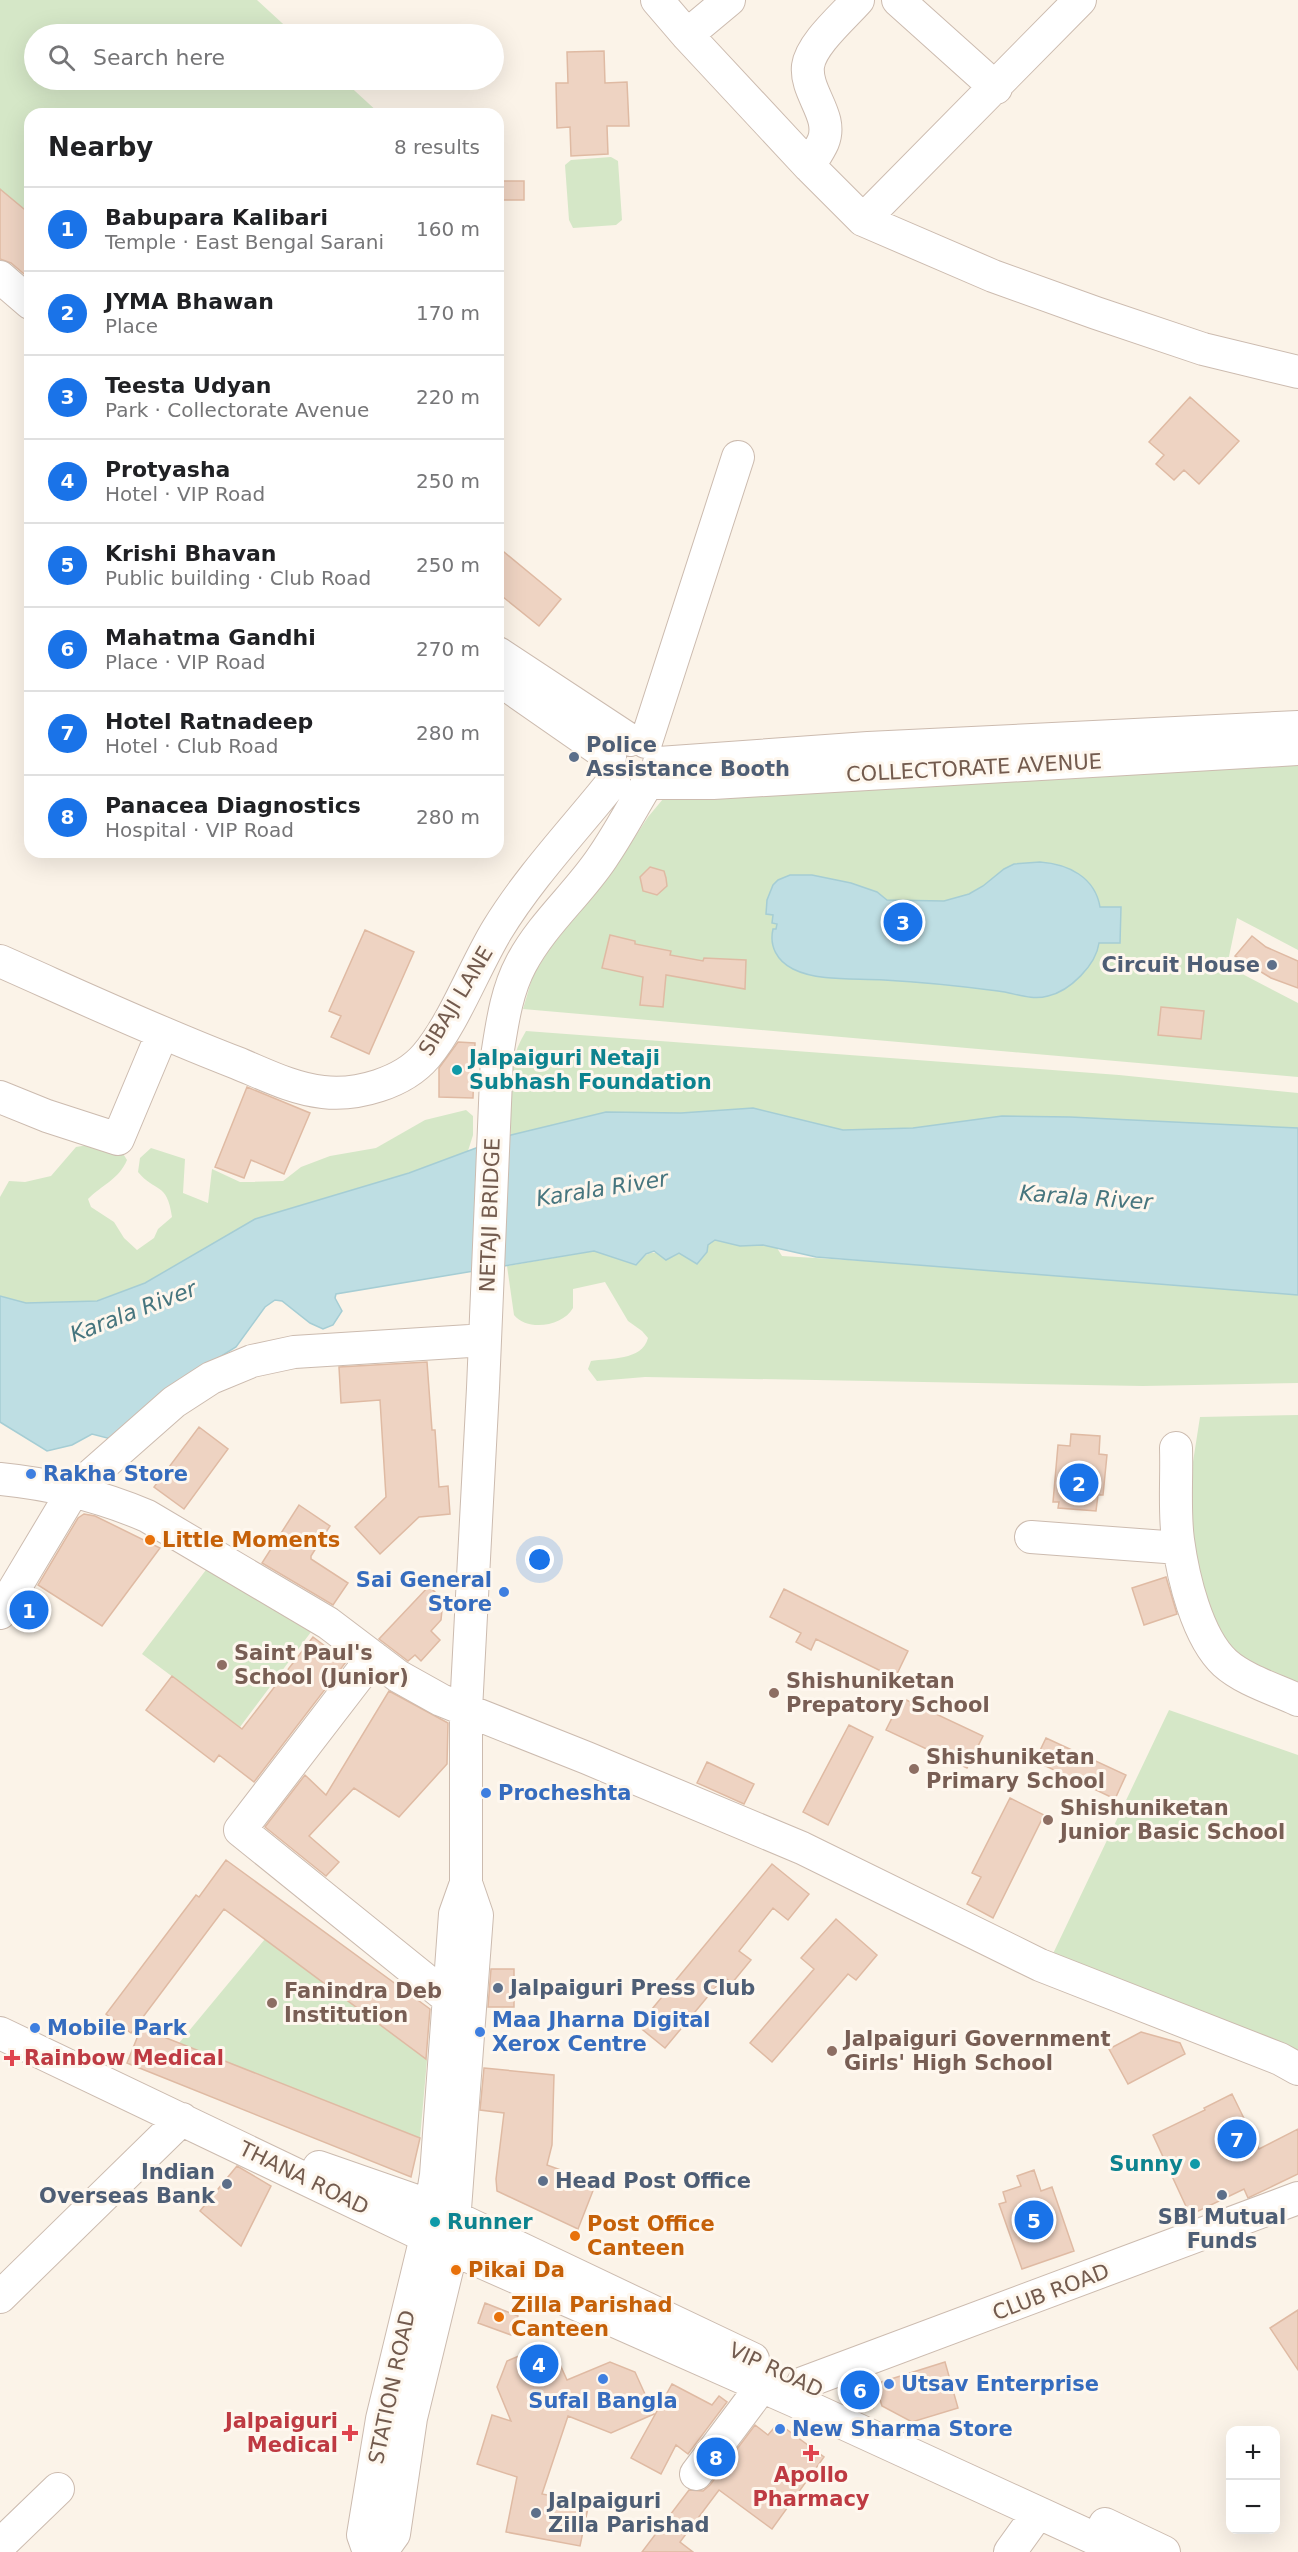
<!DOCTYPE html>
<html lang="en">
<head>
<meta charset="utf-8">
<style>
  :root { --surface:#fff; --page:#f6f6f6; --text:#202124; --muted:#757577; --line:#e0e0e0; --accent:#1a73e8 }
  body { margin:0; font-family:"DejaVu Sans",sans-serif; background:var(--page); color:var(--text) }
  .controls { position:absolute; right:18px; bottom:18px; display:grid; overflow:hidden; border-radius:12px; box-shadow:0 6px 24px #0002 }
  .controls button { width:54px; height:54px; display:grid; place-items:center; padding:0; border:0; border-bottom:2px solid var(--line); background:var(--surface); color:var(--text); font:30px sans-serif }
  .you { position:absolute; left:540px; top:1560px; width:21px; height:21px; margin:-15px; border:4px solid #fff; border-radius:50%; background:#1a73e8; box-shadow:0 0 0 9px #1a73e833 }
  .badge { display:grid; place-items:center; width:39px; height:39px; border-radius:50%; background:var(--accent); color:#fff; font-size:20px; font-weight:700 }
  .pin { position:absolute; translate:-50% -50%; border:3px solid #fff; box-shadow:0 2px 6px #0006 }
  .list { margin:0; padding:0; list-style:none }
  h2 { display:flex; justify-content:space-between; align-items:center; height:78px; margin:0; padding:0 24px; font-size:26px }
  h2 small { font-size:20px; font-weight:400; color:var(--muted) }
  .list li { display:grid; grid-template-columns:39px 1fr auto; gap:18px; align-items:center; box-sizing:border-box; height:84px; padding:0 24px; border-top:2px solid var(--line) }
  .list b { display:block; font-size:22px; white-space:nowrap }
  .list p { margin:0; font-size:20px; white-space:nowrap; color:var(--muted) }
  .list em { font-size:20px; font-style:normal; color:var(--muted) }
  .icon { flex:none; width:33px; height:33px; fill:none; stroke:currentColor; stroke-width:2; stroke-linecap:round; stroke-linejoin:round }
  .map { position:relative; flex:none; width:1298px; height:2552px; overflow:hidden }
  .search { position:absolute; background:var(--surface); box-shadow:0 6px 24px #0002; left:24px; top:24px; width:480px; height:66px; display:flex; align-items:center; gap:15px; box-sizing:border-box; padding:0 21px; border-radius:33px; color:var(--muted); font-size:22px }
  .panel { position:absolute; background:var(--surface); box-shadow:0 6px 24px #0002; left:24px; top:108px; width:480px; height:750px; border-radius:18px }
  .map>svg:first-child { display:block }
</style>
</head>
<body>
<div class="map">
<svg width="1298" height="2552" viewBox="0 0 1298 2552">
  <rect width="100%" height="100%" fill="#fbf3e8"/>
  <!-- green -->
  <path fill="#d5e7c7" d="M0,0H257L294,34H34V80H343L380,114H30V216L0,190Z
    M611,157L618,161L622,220L616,225L573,228L569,220L565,165L571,160Z
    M1298,764V950L1237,918L1227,966L1298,1003V1077L523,1009L533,975L551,947L615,867L648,817L663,799L899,781Z
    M526,1031L1119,1075L1298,1093V1159L956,1137L703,1126L681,1113L606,1112L511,1135C509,1096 505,1065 526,1031Z
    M466,1110L473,1116V1135L468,1151L409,1173L255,1219L145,1283L96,1301L26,1303L0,1296V1197L9,1181L25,1182L51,1176L76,1147L99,1143L117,1144L127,1160C119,1179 102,1185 88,1199L91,1207L114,1222L124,1238L137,1250L154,1238L158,1229L172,1217C167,1181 155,1193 138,1172L140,1158L151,1148L185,1159L183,1193L208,1203L212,1169L240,1182L283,1181L301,1167L330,1156L376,1148L425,1120Z
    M715,1240L740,1246L763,1245L777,1248L782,1256L932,1265L1298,1295V1383L1143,1386L645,1377L597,1381L588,1369L591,1361C609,1358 642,1361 648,1338L642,1331L628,1321L605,1282L573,1289V1308C563,1326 528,1332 514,1315L507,1266L594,1251L636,1265C652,1247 652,1253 673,1257L679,1253L686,1255Z
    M1298,1415V1691L1232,1657L1195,1587L1190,1481L1200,1417Z
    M212,1562L311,1632L240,1727L142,1654Z
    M1169,1710L1298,1755V2052L1050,1960Z
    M265,1939L427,2060L420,2138L179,2043Z
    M871,2377L874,2409L839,2386L841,2384Z"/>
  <!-- water -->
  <path fill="#bedee3" stroke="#a5cdd4" stroke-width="1.5" d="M1040,862C1068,864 1095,877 1100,907H1121L1120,943H1099C1096,965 1070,991 1048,996C1031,1001 1015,993 998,991C960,986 922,982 884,980C856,978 819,982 793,969C777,961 769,946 773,929H776L777,924L772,923L773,915L766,914L767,900L773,885L778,880L790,875H812L851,883L877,892L887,900L944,901L969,894L983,886L1004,869L1014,864Z
    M753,1108L843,1130L913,1128L1002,1116L1070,1117L1298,1128V1295L816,1257L763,1245L740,1246L715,1240L708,1245L707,1252L697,1264L679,1253L666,1260L654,1251L646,1254L636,1265L594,1251L336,1294L335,1298L342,1311L333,1325L323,1329L310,1323L282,1301L275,1300L265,1307L236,1347L192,1374L111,1439L92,1434L72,1445L47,1451L0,1422V1296L26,1303L97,1301L145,1283L255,1219L409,1173L511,1135L606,1112L681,1113Z"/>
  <!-- building -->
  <path fill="#eed3c2" stroke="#dfbaa3" stroke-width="1.5" d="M604,51L605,83L627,82L629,126H607L608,154L571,156L570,127L557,128L556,83H568L567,52Z
    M498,181H524V200H498Z
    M0,189L30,214V279L11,263L0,259Z
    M1190,397L1239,441L1199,484L1184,470L1174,480L1156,464L1164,455L1149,442Z
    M498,547L561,599L539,626L498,593Z
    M650,867L664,871L666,878L667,886L657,895L643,891L640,877Z
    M365,930L414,952L369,1054L331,1037L341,1016L329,1011Z
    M610,935L635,941V944L671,951L670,955L703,961L704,958L746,960L745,989L666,975L663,1007L640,1005L643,977L602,968Z
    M1252,936L1266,947L1298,961V988L1271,978L1235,956Z
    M1161,1007L1204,1011L1201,1039L1158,1035Z
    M458,1042L475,1043L473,1098L439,1097V1068Z
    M247,1087L310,1113L284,1174L251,1160L244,1178L215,1167Z
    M427,1362L432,1430H435L439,1487L448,1486L450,1514L419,1517L380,1554L355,1527L386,1497L380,1400L341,1403L339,1367Z
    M199,1427L228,1449L184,1509L154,1487Z
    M1071,1434L1100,1436L1099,1454L1107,1455L1103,1495H1098L1096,1511L1058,1508L1059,1502H1053L1058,1445L1070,1446Z
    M299,1505L330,1526L311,1556V1559L348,1583L333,1605L262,1563Z
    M84,1514L95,1516L160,1548L102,1626L38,1585L78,1518Z
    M1166,1577L1177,1614L1144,1625L1132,1588Z
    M429,1586L443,1600L441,1620L431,1631L440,1640L421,1661L415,1655L408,1661L379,1639Z
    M784,1589L908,1651L895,1678L816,1639L811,1650L796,1642L801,1633L770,1617Z
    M313,1637L346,1662L254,1782L219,1755L214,1762L146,1710L172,1676L242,1729Z
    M389,1691L448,1723L447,1764L399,1817L354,1788L309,1836L339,1862L326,1876L265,1827L305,1775L326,1795Z
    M902,1698L983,1736L967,1768L886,1730Z
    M849,1725L873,1737L828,1825L803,1812Z
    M1046,1738L1126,1775L1115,1799L1035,1761Z
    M707,1762L754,1784L744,1804L697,1783Z
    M1010,1798L1044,1815L993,1918L967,1904L981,1877L972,1873Z
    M226,1860L430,2009L426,2059L224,1909L131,2033L106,2014L196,1895L199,1897Z
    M772,1864L809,1894L788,1920L773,1908L739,1951L751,1960L732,1983L724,1977L665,2048L638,2026Z
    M836,1919L877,1955L856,1980L848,1974L772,2062L750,2043L814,1969L801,1958Z
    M491,1969H514V2007H488Z
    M141,2028L420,2138L411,2177L127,2063Z
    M1141,2032L1180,2043L1185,2054L1128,2084L1109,2049Z
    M484,2068L554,2075L552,2145L547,2165L596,2183L578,2229L497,2191L496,2179L504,2113L480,2110Z
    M1232,2094L1259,2149L1298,2129V2174L1248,2198L1244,2189L1190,2215L1153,2135L1205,2110L1204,2108Z
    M237,2166L271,2186L241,2246L200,2211Z
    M1034,2170L1041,2191L1052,2187L1074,2251L1022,2269L999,2204L1006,2202L1003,2192L1021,2186L1017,2176Z
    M485,2303L518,2316L511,2335L478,2323Z
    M1298,2310V2370L1270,2328Z
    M533,2350L558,2360L567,2380L610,2362L635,2372L654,2414L611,2433L568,2416L542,2494L589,2503L580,2546L506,2532L517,2477L477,2464L492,2415L511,2421L497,2387L507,2361Z
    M945,2362L958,2408L912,2422L882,2406L875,2384Z
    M672,2384L712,2405L719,2396L727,2402L688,2454L676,2445L661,2474L631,2458Z
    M778,2423L824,2457L772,2529L719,2490L680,2542L693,2552H642L689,2490L703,2491L710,2485L755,2425L768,2435Z"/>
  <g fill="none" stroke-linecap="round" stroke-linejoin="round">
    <!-- minor casing -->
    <g stroke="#ccbbaf" stroke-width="34">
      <path id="minor" d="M657,0L687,35L809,166L863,220L993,276L1096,313L1203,349L1298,372
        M898,0L996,88
        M687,35L729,0
        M809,166C813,159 819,151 823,142C834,116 805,93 808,66C811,44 844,16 858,0
        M863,220L1080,0
        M0,277L30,303
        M498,653L630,740
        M498,679L610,757
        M646,742L738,457
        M659,763L868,748L1298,727
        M651,783H713L1298,749
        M0,961C79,996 156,1032 237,1063C264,1074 293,1089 323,1092C357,1096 403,1083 426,1056C454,1023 474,968 497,930C530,876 575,829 614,780
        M0,1097L47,1116L118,1139L162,1034
        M1176,1448C1177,1478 1174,1511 1178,1540C1183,1577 1197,1637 1225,1663C1244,1680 1274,1689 1298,1700
        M0,1479C51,1484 100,1496 147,1516L328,1623L398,1676L441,1700L587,1758L802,1848L1040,1965L1280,2059L1298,2069
        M1031,1537L1179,1548
        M0,1613L73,1491L174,1402L211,1378L252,1361L294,1352L470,1341
        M373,1657L240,1830L448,1998
        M0,2033L452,2249L795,2401L1124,2552
        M319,2167L431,2206L753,2359
        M0,2297L182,2119
        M795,2401L803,2383L1298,2198
        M696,2474L762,2386
        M1105,2524L1164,2552
        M0,2545L58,2489
        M369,2552L363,2535L382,2419L426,2237L436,2175L455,1914L466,1883
        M381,2552L394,2534L411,2418L452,2249L477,1915L466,1883V1710L483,1388L497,1056C502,1025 506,992 521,964C542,924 578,894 602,858C618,835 631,810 645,787
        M1010,2552L1038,2513"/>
    </g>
    <!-- minor -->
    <use href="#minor" stroke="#fff" stroke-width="32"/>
  </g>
  <!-- markers -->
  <g fill="#5c6f8a" stroke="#fef7ee" stroke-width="2">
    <circle cx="574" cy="757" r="6"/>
    <circle cx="1272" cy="965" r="6"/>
    <circle cx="498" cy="1988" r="6"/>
    <circle cx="543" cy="2181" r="6"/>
    <circle cx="227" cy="2184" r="6"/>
    <circle cx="1222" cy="2195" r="6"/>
    <circle cx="536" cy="2513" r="6"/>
  </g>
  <g fill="#0f9aa8" stroke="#fef7ee" stroke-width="2">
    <circle cx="457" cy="1070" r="6"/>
    <circle cx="1195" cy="2164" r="6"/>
    <circle cx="435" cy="2222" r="6"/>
  </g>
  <g fill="#3f7fe0" stroke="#fef7ee" stroke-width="2">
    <circle cx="31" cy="1474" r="6"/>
    <circle cx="504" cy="1592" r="6"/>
    <circle cx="486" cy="1793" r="6"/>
    <circle cx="35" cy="2028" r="6"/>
    <circle cx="480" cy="2032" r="6"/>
    <circle cx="603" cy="2379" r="6"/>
    <circle cx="889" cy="2384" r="6"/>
    <circle cx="780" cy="2429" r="6"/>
  </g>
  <g fill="#e8710a" stroke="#fef7ee" stroke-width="2">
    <circle cx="150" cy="1540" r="6"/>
    <circle cx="575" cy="2236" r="6"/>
    <circle cx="456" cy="2270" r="6"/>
    <circle cx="499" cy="2317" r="6"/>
  </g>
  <g fill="#8d6e63" stroke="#fef7ee" stroke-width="2">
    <circle cx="222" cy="1665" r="6"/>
    <circle cx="774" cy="1693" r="6"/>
    <circle cx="914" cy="1769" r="6"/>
    <circle cx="1048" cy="1820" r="6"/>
    <circle cx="272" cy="2003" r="6"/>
    <circle cx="832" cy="2051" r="6"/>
  </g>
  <g fill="#e0444e" stroke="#fef7ee" stroke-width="2">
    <path d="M9 2049h6v6h6v6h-6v6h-6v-6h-6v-6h6z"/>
    <path d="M347 2424h6v6h6v6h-6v6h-6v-6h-6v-6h6z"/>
    <path d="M808 2444h6v6h6v6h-6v6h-6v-6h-6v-6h6z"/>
  </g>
  <g text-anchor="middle" stroke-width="6" stroke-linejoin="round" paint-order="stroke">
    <!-- service labels -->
    <g font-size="21" font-weight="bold" fill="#4e5e75" stroke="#fef7ee" text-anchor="start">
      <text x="586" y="752">Police<tspan x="586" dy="24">Assistance Booth</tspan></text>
      <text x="1260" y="972" text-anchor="end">Circuit House</text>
      <text x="510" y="1995">Jalpaiguri Press Club</text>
      <text x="215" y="2179" text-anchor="end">Indian<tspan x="215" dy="24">Overseas Bank</tspan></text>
      <text x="555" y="2188">Head Post Office</text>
      <text x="1222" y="2224" text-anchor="middle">SBI Mutual<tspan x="1222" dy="24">Funds</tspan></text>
      <text x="548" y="2508">Jalpaiguri<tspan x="548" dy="24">Zilla Parishad</tspan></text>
    </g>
    <!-- street labels -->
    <g font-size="21" fill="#735b4e" stroke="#fef7ee">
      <text transform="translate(974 768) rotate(-3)" y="7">COLLECTORATE AVENUE</text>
      <text transform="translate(456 1001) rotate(-59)" y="7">SIBAJI LANE</text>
      <text transform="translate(490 1215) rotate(-88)" y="7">NETAJI BRIDGE</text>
      <text transform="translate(304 2178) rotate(26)" y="7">THANA ROAD</text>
      <text transform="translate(1051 2292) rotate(-21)" y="7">CLUB ROAD</text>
      <text transform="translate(776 2370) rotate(25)" y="7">VIP ROAD</text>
      <text transform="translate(392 2387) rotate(-78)" y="7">STATION ROAD</text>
    </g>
    <!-- culture labels -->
    <g font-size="21" font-weight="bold" fill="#0d838f" stroke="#fef7ee" text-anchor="start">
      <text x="469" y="1065">Jalpaiguri Netaji<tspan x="469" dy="24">Subhash Foundation</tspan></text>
      <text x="1183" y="2171" text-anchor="end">Sunny</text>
      <text x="447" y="2229">Runner</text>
    </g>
    <!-- shop labels -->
    <g font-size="21" font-weight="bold" fill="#366cbe" stroke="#fef7ee" text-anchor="start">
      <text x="43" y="1481">Rakha Store</text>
      <text x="492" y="1587" text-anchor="end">Sai General<tspan x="492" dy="24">Store</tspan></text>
      <text x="498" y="1800">Procheshta</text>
      <text x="492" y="2027">Maa Jharna Digital<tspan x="492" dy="24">Xerox Centre</tspan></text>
      <text x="47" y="2035">Mobile Park</text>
      <text x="901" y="2391">Utsav Enterprise</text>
      <text x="603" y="2408" text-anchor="middle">Sufal Bangla</text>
      <text x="792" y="2436">New Sharma Store</text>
    </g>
    <!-- food labels -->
    <g font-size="21" font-weight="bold" fill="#c56008" stroke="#fef7ee" text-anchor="start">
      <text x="162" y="1547">Little Moments</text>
      <text x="587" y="2231">Post Office<tspan x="587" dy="24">Canteen</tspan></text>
      <text x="468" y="2277">Pikai Da</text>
      <text x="511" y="2312">Zilla Parishad<tspan x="511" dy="24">Canteen</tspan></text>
    </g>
    <!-- education labels -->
    <g font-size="21" font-weight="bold" fill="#785e54" stroke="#fef7ee" text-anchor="start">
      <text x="234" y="1660">Saint Paul's<tspan x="234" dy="24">School (Junior)</tspan></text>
      <text x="786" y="1688">Shishuniketan<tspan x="786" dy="24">Prepatory School</tspan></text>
      <text x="926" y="1764">Shishuniketan<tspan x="926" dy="24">Primary School</tspan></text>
      <text x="1060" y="1815">Shishuniketan<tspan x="1060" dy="24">Junior Basic School</tspan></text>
      <text x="284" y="1998">Fanindra Deb<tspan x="284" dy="24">Institution</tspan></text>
      <text x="844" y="2046">Jalpaiguri Government<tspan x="844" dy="24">Girls' High School</tspan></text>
    </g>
    <!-- health labels -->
    <g font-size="21" font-weight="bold" fill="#be3a42" stroke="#fef7ee" text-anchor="start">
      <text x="24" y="2065">Rainbow Medical</text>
      <text x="338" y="2428" text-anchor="end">Jalpaiguri<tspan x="338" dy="24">Medical</tspan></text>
      <text x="811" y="2482" text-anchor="middle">Apollo<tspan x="811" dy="24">Pharmacy</tspan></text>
    </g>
    <!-- water labels -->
    <g font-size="22" font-style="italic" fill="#46757e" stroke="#fef7ee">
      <text transform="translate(602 1188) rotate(-9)" y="8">Karala River</text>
      <text transform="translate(1086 1197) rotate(4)" y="8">Karala River</text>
      <text transform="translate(133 1311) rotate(-21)" y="8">Karala River</text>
    </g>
  </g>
</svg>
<div class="controls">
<button>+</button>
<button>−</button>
</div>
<div class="you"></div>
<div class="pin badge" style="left:29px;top:1610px">1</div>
<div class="pin badge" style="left:1079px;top:1483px">2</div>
<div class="pin badge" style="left:903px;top:922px">3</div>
<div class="pin badge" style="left:539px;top:2364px">4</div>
<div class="pin badge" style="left:1034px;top:2220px">5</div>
<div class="pin badge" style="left:860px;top:2390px">6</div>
<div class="pin badge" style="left:1237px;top:2139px">7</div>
<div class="pin badge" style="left:716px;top:2457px">8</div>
<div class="search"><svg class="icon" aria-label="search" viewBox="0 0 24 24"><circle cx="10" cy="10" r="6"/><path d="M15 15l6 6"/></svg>Search here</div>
<section class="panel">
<h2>Nearby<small>8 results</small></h2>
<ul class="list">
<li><span class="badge">1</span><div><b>Babupara Kalibari</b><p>Temple · East Bengal Sarani</p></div><em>160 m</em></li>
<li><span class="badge">2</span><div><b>JYMA Bhawan</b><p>Place</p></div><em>170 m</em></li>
<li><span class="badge">3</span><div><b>Teesta Udyan</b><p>Park · Collectorate Avenue</p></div><em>220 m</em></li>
<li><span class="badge">4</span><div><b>Protyasha</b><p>Hotel · VIP Road</p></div><em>250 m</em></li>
<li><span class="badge">5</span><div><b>Krishi Bhavan</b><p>Public building · Club Road</p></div><em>250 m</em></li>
<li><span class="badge">6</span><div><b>Mahatma Gandhi</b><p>Place · VIP Road</p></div><em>270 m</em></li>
<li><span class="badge">7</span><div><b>Hotel Ratnadeep</b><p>Hotel · Club Road</p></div><em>280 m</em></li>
<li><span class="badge">8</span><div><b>Panacea Diagnostics</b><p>Hospital · VIP Road</p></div><em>280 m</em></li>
</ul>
</section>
</div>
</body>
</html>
